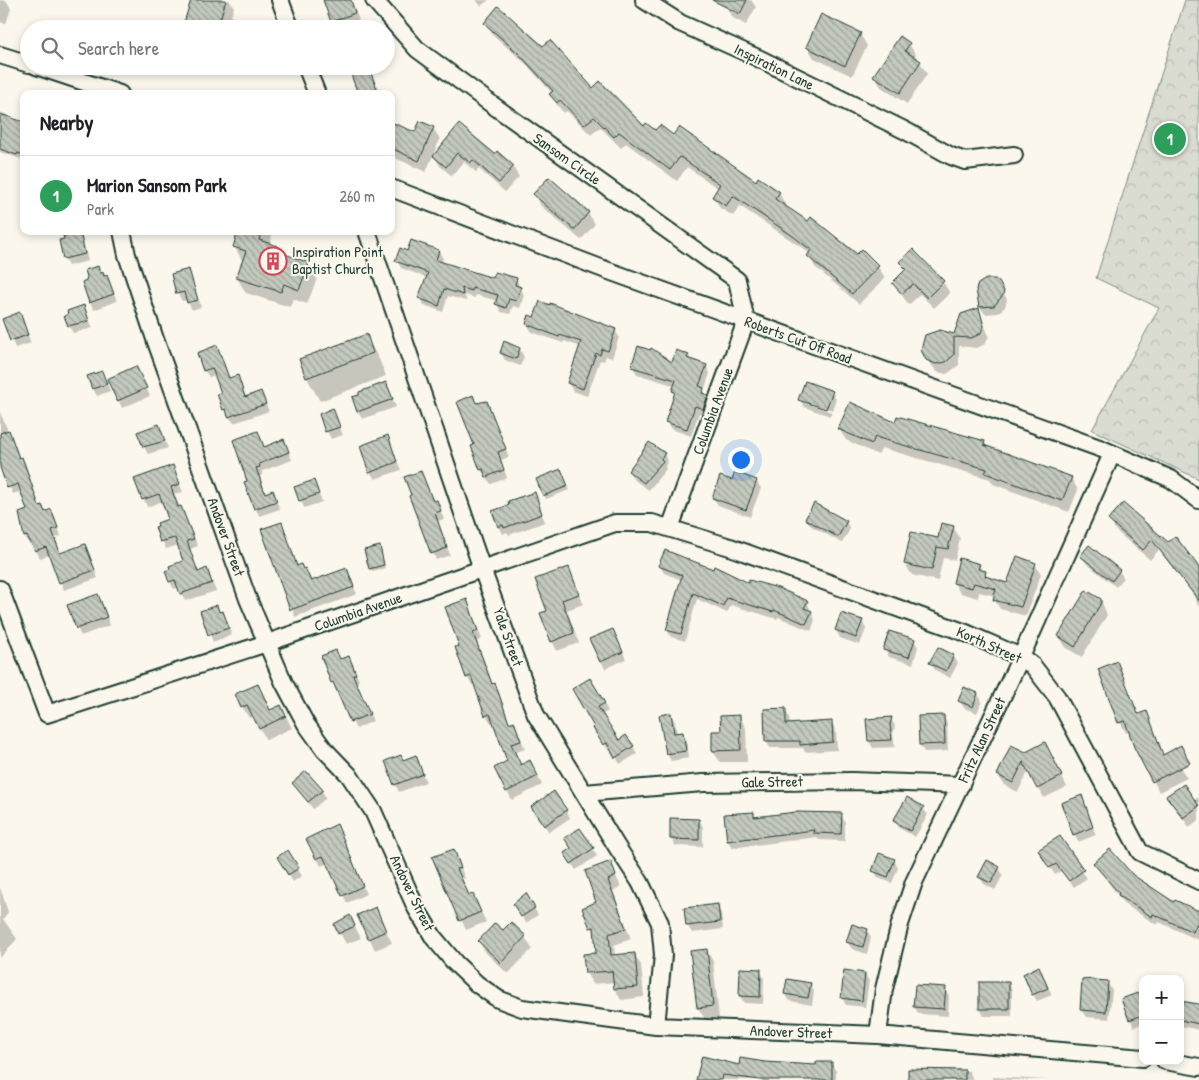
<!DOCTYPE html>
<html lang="en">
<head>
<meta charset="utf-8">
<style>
  :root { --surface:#fff; --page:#f6f6f6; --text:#202124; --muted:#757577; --line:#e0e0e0; --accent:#b45309 }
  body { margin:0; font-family:"Patrick Hand",sans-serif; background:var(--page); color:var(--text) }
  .controls { position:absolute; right:15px; bottom:15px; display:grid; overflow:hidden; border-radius:10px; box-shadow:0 2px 8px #0003 }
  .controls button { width:45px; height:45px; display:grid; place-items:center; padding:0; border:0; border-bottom:1px solid var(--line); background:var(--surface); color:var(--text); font:25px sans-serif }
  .you { position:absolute; left:740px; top:459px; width:18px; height:18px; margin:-12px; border:4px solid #fff; border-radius:50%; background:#1a73e8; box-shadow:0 0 0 8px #1a73e833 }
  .badge { display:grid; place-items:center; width:32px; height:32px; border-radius:50%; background:var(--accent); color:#fff; font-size:16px; font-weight:700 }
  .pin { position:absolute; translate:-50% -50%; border:2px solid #fff; box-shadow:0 1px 5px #0006 }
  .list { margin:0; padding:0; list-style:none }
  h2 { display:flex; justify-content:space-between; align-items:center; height:65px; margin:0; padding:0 20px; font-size:21px }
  h2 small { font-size:16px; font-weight:400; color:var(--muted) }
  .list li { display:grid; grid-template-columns:32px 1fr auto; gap:15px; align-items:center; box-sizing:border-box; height:80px; padding:0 20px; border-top:1px solid var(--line) }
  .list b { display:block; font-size:19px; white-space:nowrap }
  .list p { margin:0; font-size:16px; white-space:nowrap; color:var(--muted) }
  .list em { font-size:16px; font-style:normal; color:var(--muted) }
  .icon { flex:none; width:28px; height:28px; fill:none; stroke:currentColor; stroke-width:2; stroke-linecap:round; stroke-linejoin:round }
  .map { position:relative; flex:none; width:1199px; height:1080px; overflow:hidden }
  .search { position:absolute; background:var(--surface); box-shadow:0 2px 8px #0003; left:20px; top:20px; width:375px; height:55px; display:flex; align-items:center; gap:12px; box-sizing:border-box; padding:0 18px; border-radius:28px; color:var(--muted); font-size:19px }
  .panel { position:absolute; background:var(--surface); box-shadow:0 2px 8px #0003; left:20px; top:90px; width:375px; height:145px; border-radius:10px }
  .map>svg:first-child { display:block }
</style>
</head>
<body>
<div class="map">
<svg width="1199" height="1080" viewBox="0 0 1199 1080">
  <defs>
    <pattern id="forest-crowns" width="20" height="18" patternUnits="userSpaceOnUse" patternTransform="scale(1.25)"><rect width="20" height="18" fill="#dbdcd1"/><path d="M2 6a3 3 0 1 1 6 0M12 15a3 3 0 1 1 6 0" fill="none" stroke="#bcbeb4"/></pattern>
    <pattern id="building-back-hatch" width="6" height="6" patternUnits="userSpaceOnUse" patternTransform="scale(1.25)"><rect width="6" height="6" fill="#c4c9be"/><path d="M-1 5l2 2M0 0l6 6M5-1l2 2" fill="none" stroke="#9fa49b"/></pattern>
  </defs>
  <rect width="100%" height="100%" fill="#fbf7ec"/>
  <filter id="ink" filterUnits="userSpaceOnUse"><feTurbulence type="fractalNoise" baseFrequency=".02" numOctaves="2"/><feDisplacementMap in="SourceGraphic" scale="10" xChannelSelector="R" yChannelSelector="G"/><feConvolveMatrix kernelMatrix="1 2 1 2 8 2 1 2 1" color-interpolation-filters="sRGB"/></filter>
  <g filter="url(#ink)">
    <!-- forest -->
    <path fill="url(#forest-crowns)" stroke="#7d8c82" d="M1185,0H1199V479L1092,430L1159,308L1096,278Z"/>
    <!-- shadow -->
    <path fill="#0003" d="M0,0L7,1L11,9L6,24L0,22Z
      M192,0H229L234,7L227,29H183Z
      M324,0H351L359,20L336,28Z
      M476,0H489L481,6Z
      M727,0H751L756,7L746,25L733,18L726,7Z
      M485,23L593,89L644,128L673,137L779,193L785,204L784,206L857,256L862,251L878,267L885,278L859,304L815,267L809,256L810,254L801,247L740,206L733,216L720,208L714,197L719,189L687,167L677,181L626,143L621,148L600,127L591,135L567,111L564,113L557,105L551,94L552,93L527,65L492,34Z
      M860,34L867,46L852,76L814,58L807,47Z
      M909,44L916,55L914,58L920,62L927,74L907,104L881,87L875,76Z
      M349,66H369L379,92L387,90L389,94H358Z
      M391,98L394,106L391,107Z
      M0,112L7,115L9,118L24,123V160L0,152Z
      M391,125L416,134L433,128L440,139L426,172L391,156Z
      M459,126L495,156L513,167L519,177L505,192L479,169L476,172L464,162L452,176L440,166L434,156Z
      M535,195L588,213L595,224L581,240L541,206Z
      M239,231H272L271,245L278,247L282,254L308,264L317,279L307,304L293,299L290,307L246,293L237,278L243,262L234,246Z
      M79,233L83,241L88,261L68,266L64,259Z
      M439,251L443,259L441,263L494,279H516L524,295L520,308L513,306L510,314L501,312L497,304L498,301L476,295L475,298L465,295L466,301L448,296L443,312L424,305L420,298L428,278L401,268L397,261L408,253Z
      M901,262L943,282L950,293L934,308L920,294L909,305L893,283L906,271Z
      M97,267L104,278L107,276L117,301L94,310L90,302L87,281Z
      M188,270L198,298L182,301L178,294Z
      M1002,291L1007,299L1005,307L998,313L985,314L980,307Z
      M199,300L201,307L192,310L189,304Z
      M83,306L93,328L73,333L69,326Z
      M551,307L615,330L619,337L612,358L606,356L604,361L600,360L587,396L573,391L568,383L581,347L564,341L563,343L532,332L527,324Z
      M978,309L989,336L985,344L977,348L959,346V365L947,374L937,372L924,355L922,345L926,336L954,335Z
      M19,314L31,343L15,348L4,319Z
      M366,336L379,359L386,376L320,401L307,378L300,360Z
      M505,343L520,349L524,357L520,366L505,360L501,353Z
      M217,347L230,379L237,376L246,398L260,392L269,411L234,423L229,417L219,395L222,394L216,375L209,377L204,370Z
      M688,356L690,360L706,366L710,373L704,391L712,403L707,416L699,413L691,436L671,429L666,422L676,395L673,391L676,386L637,374L633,367L673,364Z
      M102,372L110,391L97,396L93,389Z
      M140,375L150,396L122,408L109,380Z
      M386,384L396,407L362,419L358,411Z
      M832,392L836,399L832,410L804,400V403L832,412L830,416L804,407L800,399Z
      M486,402L509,457L501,460L507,478L491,484L481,470L473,447L475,446L477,404Z
      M332,410L343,435L331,439L327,431Z
      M0,412L20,459L22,458L26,465L40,507L42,506L46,513L51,511L55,518L61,536L55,538L61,554L85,546L98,578L64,590L50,555L40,558L32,543L29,544L25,537L20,514L28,511L22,491L13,494L0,465Z
      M896,424L984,442L987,448L1071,478L1078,490L1069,512L993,484L990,479L882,448L878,455L846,440L839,429Z
      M158,426L168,448L148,454L144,447Z
      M258,433L265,448H287L292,460L262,471L263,475L260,476L266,494L272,492L280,509L259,516L245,483L249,482Z
      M387,437L401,470L375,479L370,472Z
      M664,454L668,461L665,466L666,469L649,490L633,479L629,471Z
      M172,467L183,492L174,494L198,546L190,549L198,573L207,570L216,591L185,601L179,587L174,589L170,582L185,561L179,545L166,549L157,528L170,520L163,501L147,507L136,479Z
      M420,473L434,502L436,501L444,519L438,521L450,555L436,560L412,496Z
      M563,474L569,490L546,499L538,480Z
      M756,481L761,488L750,517L718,505L713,497L733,482Z
      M314,482L322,502L304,508L296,488Z
      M534,494L545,522L509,535L507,532L503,534L499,527L510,506Z
      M1123,505L1199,569V608L1193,594L1159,550L1150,560L1116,531L1110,521Z
      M807,519L846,522L850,529L842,543L811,526Z
      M281,523L298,567L305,569L311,582L346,569L357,594L295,617L263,530Z
      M953,527L960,538L955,560L943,558L938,581L912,575L905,564Z
      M381,551L385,568L372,571L370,568Z
      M1082,556L1119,571L1124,578L1116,587L1086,563Z
      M1035,564L1041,574L1026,616L1000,609L994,599L995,596L979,592L978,598L960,593L954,583L979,565L988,578L1008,585Z
      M660,566L807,602L815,620L811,631L778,617L777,619L731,605L727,613L697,599L685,641L671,637L667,630L682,580L664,573Z
      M568,568L583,604L567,610L579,643L557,651L552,641L548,611Z
      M1101,600L1107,615L1082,657L1066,648L1059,636Z
      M466,601L482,639L477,641L493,685L499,693L510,724L513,722L518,731L525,749L514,753L521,766L535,770L542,785L512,800L495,768L508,762L494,722L491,723L486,715L475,684L472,685L467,677L460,647Z
      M101,602L110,625L81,636L77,628Z
      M216,606L226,620L232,635L213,642L201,611Z
      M862,621L866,629L860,645L840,638L836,630Z
      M616,637L626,659L605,669L591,640Z
      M914,640L918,647L913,664L889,657L884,649Z
      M336,651L341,660L349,657L353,664L359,681L356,682L373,721L356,729L332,682Z
      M953,656L958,663L950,678L935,670L931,663Z
      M1116,663L1139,715L1146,713L1164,755L1170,752L1187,778L1159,792L1130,731L1126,733L1120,722Z
      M590,680L608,711L601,715L618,741L633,746L637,754L620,764L612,750L609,751L599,736Z
      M258,685L271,711L281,706L292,728L266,740L254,716L249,718L242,707Z
      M978,694L982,701L977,713L964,708L960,701Z
      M766,710H785L789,717L790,725L831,722L836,730L837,750L805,752L803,748H770L766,741Z
      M671,715L675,722L677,734L682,733L687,740L689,758L671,761L667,754Z
      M943,716L947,724L948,751L924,752L920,745Z
      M740,717L746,728L747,762H720L713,751V732H722Z
      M891,719L895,726L893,734L895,747L873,748L869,741Z
      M1026,753H1050L1067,787L1044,798L1029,770L1018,792L1004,785L998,775Z
      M415,757L426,782L399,792L395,784L403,761Z
      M293,783L322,791L326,798L313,809Z
      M1081,797L1096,835L1078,842L1074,834Z
      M1168,797L1195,800L1199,797V820L1189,827Z
      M923,808L928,815L915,837L899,828L895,821Z
      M566,810L570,818L549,832L537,815Z
      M753,813L756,818L841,815L845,822V841L819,840L817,837L732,848L728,841Z
      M672,820H699L703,827V847L676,846L671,839Z
      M580,829L597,856L576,870L569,860Z
      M340,833L366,894L347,903L328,863L321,866L317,858Z
      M453,850L465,878L462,879L469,896L473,895L486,922L466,930L433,857Z
      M287,852L302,876L293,882L278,857Z
      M1044,858L1082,871L1087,878L1074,887L1061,871L1055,875Z
      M894,860L898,868L892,883L878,878L874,870Z
      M610,863L621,887L613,891L631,939L614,945L615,956L634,954L641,965L644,997L621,1000L615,989V982L593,984L586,973L597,954L596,936L584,908L598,903Z
      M1095,864L1132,876L1175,904L1199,913L1198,940L1159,922L1157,925L1124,904Z
      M999,868L1003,875L995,890L984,884L980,877Z
      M0,887L8,912L3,919L17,939L0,958Z
      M717,906L721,913L723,929L692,933L687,925Z
      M375,908L392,943L375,950L359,916Z
      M534,908L538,915L526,923L519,912Z
      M350,917L361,938L346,944L340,933Z
      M511,924L525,937L532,949L508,974L486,953L479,942L503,932Z
      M867,930L871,937L867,954L852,949L847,942Z
      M706,950L713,961L719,1018L705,1019L698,1008Z
      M1039,968L1052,995L1037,1001L1033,994Z
      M760,970L764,978L763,1004L744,1003L740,996Z
      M865,974L869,981L865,1007L846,1005L842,998Z
      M1008,983L1012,990V1016H984L980,1009Z
      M1107,983L1112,990L1109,1019L1086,1017L1081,1010Z
      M810,984L814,991L812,1005L790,1001L785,994Z
      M945,988L949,996L948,1016L919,1014L914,1007Z
      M1143,992V1023L1134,1027L1130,1019Z
      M1180,1002L1199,1006V1030L1180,1026Z
      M831,1063L836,1071V1080H698L740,1066L765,1064L817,1066Z
      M910,1070L969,1071L973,1080H909Z
      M993,1077L1050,1080H993Z"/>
    <!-- building -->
    <path fill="url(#building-back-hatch)" stroke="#1f3d34" d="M191,0H226L217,29H182Z
      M323,0H351L355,13L331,22Z
      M712,0H747L740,14Z
      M498,6L543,46L550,40L593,88L600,81L644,126L646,123L655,130L660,125L673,135L679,127L756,181L758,177L780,192L775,199L808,221L811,217L857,254L862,249L879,266L852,294L807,256L811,250L793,236L733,196L726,206L712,197L720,184L680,157L670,170L619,132L614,137L594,117L584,125L560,100L557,103L549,94L553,91L519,54L484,23Z
      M821,14L861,33L845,66L806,47Z
      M900,36L910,43L905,51L921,61L900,93L873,76Z
      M348,66H368L379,94H358Z
      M0,114L24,122V155L18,153L17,155L0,149Z
      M420,121L434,127L419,161L391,148V122L415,132Z
      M459,124L495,154L497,151L514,166L499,183L473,160L470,163L457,153L446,167L433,156Z
      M549,177L589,212L574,230L533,194Z
      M238,231H262L259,240L278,246L277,251L309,263L299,290L284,284L281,292L236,278L246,251L233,247Z
      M80,232L85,254L63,259L59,240L64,239L63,236Z
      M411,240L439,250L436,260L493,278L495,272L517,278L515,285L521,287L516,301L509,299L506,308L495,304L498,295L472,288V291L462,288L463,295L444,289L439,306L418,298L428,273L395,261L400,248L407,251Z
      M913,249L944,281L927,298L913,284L902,294L892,283L906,269L899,262Z
      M98,266L100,273L103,272L104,276L107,275L114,294L89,303L82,282L86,280L87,277L85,270Z
      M189,269L198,300L187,303L184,292L176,294L171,274Z
      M986,279H995L999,282L1004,291L1003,295L994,306L979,307L976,289L978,284Z
      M540,301L550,305V303L616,329L608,351L602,349L600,355L596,353L583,389L567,383L581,342L560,335L559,337L526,324L529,315L534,317Z
      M84,305L89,321L68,326L64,316L68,314L67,311Z
      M979,308L984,326L980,334L971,338L954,337V355L946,362L936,364L926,360L921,350L925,335L940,330L954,334L961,314Z
      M20,312L28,335L10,341L2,319Z
      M367,334L373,353L306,378L299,359Z
      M504,341L520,348L516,359L500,353Z
      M217,345L229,378L238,375L245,397L261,391L266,404L228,417L226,409L223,410L217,394L221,393L212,368L203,371L197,353Z
      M638,346L650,350L651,348L672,362L676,350L689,355L687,358L707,365L699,386L704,388L702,393L708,395L703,409L695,406L687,429L665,422L675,392L672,391L676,380L631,367Z
      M136,366L147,388L117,401L107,379Z
      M102,371L107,384L92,389L87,376Z
      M805,381L833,391L826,409L798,400Z
      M386,382L393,399L357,412L352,397L359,395V392Z
      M473,395L476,403L487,401L506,449L498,452L504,470L486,477L483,469L480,470L471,446L474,445L457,402Z
      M850,402L895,422L897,416L985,441L984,445L1072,477L1062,501L985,473L987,469L875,437L872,444L838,429Z
      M333,408L340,427L325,432L319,414Z
      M159,424L165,441L143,447L137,432Z
      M9,430L19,458L22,457L39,506L42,505L45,512L51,509L58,528L52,530L60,553L85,544L95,570L59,583L46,547L35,551L27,536L24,537L19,513L27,510L18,484L7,488L0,467V433Z
      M258,431L264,447L284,439L289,452L259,464L260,467L256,468L265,493L273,490L277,501L254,509L244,482L247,481L233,440Z
      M388,435L397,462L369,473L360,446Z
      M649,442L665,453L661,459L663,461L644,483L628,471Z
      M173,465L180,484L171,487L178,507L181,506L194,539L187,541L198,572L207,568L212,583L180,594L175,580L169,582L165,571L170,569L169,566L183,561L175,538L160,542L155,527L158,526L157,523L168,519L161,499L159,494L142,500L134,479Z
      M561,469L568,486L543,496L536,479Z
      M421,471L433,501L437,500L441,511L435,513L447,548L431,554L409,496L411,495L404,477Z
      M735,472L757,480L746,510L712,498L720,476L732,480Z
      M314,480L319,494L299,501L294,487Z
      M535,492L542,514L504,528L503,525L498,527L492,511L509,505L508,501Z
      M814,503L847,521L838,537L805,519Z
      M1123,503L1168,542L1175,536L1199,567V601L1152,540L1143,550L1108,520Z
      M282,522L297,566L301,564L303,569L305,568L311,581L347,568L354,587L290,610L261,529Z
      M941,523L954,526L948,549L937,547L932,570L904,564L911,532L938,538Z
      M1089,545L1120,570L1112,581L1080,556Z
      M380,546L384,565L369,569L364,550Z
      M665,550L713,569L714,566L749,583V580L778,588L808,601L804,608L812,611L806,624L774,610L773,612L727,598L723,606L693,593L681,634L666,630L682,575L658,566Z
      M1017,556L1036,563L1021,607L993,600L996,589L974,583L972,588L953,583L959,558L980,564L978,569L986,571L985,576L1007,583Z
      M569,567L579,594L562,600L574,633L551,642L540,613L547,611L535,579Z
      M1086,590L1101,599V603L1075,647L1058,636Z
      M98,594L107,617L76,629L67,605Z
      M467,599L478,631L473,633L492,684L495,683L509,723L514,721L521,741L511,744L521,765L530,760L538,776L506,792L494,768L507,761L490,714L485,716L471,676L466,678L455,647L459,646L445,607Z
      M217,605L219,612L223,611L229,628L208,635L200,611Z
      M841,613L863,620L856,638L835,630Z
      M613,629L623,652L600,662L589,639Z
      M889,631L915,639L909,657L883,650Z
      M938,647L954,655L946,671L929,663Z
      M336,650L340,659L349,656L356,674L353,675L370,714L350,722L333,682L331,683L321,656Z
      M1117,661L1138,714L1147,711L1163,755L1181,745L1190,763L1152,782L1134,747L1125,721L1118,723L1098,669Z
      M590,678L605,703L598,707L619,740L626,735L634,746L615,758L607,743L603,745L593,728L594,727L572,689Z
      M258,684L270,710L281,705L286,716L259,729L247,705L241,708L235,694Z
      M964,687L978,693L973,707L958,701Z
      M786,708V724L832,721L833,742L800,745V741H765L764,709Z
      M671,713L674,733L683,732L686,751L666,754L659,715Z
      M740,715L741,750L712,751V731H721L720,716Z
      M944,715L945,744L919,745L918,716Z
      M892,717L890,725L892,740L868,741L866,719Z
      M1045,742L1062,776L1037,789L1023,762L1013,783L997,775L1011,745L1026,752Z
      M401,755L403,760L416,755L423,774L394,785L385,761Z
      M306,771L323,790L308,802L292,783Z
      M1184,784L1199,806L1183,818L1166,796Z
      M554,791L567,810L544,826L531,807Z
      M1082,795L1093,827L1073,835L1061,803Z
      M907,797L924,807L910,831L893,821Z
      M754,812V817L796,812L842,813L841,834L813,833L814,830L727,841L724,814Z
      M670,818L699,819V840L670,839Z
      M337,824L363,886L342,896L323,856L316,859L306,839Z
      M580,828L594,848L571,864L564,853L571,848L564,838Z
      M1060,836L1084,870L1069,881L1056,864L1049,868L1038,850Z
      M454,849L461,868L457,869L469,895L473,894L481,912L459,921L432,857Z
      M1110,849L1133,875L1174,902L1175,900L1199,911V919L1193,932L1153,914L1152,917L1118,895L1119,893L1093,863Z
      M288,850L299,868L288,875L277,857Z
      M879,853L895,859L888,877L872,871Z
      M987,860L1000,867L991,883L978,877Z
      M611,861L616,876L608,880L626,928L609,934L611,955L635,953L638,987L614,989L612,971L585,973L583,954L596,953L594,927L590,928L582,908L596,902L585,871Z
      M526,893L535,908L521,917L513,904Z
      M718,904L720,922L686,926L684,908Z
      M376,907L386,931L368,939L357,915Z
      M350,915L355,926L338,934L334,924Z
      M511,922L526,936L501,963L478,941L495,923L503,930Z
      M852,924L868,929L863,947L846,942Z
      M707,949L713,1006L697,1008L690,951Z
      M1039,966L1048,988L1032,995L1023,974Z
      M740,968L761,969L760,997L739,996Z
      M844,970L865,973L862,1001L841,998Z
      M787,979L811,983L808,998L784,994Z
      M1082,979L1108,981L1106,1012L1080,1010Z
      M979,982H1009V1009H979Z
      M915,985L946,987L944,1009L913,1007Z
      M1143,991V1015L1129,1020L1121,999Z
      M1180,1001L1199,1004V1024L1180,1020Z
      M702,1056L739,1065L740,1058L765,1062L816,1065V1062H832V1080H760L723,1075L722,1080H696Z
      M908,1069L965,1070V1080H908Z"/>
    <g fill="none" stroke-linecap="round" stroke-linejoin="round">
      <!-- minor casing -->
      <g stroke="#1f3d34" stroke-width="20">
        <path id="minor" d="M280,0L291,29
          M374,0L417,49L494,106L737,280L746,321L670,528
          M644,0L680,23L758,58L906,131L951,156L965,161L1014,155
          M0,55L29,64
          M36,66L120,94
          M306,66L317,94
          M391,188L606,270L1102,449L1171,479L1199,500
          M122,231L127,255L155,339L248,599L284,683L306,724L324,749L349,775L373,811L416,908L434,938L455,963L477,984L498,999L522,1008L656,1026L878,1035L1143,1058
          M367,231L482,569L536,715L617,847L640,882L660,923L663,955L656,1026
          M0,589L47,714L267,643L615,523H652L730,547L966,633L1021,657L1033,666L1057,697L1140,852L1199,881
          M584,793L703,783L852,781L961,785
          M878,1035L884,989L900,924L914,882L1021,657L1112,454
          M1165,1061L1199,1067"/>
      </g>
      <!-- minor -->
      <use href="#minor" stroke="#fbf7ec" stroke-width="16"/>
    </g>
  </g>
  <!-- icons -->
  <defs>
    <g id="building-ring" transform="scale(1.4375)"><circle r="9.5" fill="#fbf7ec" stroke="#d1495b" stroke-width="1.5"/><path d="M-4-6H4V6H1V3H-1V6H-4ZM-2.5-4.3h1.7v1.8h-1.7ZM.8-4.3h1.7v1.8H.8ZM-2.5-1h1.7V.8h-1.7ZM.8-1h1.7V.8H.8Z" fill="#d1495b"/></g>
  </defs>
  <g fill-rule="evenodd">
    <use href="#building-ring" x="273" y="261"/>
  </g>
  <g text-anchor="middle" stroke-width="4" stroke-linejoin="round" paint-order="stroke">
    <!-- street labels -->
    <g font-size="15" fill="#1f3d34" stroke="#fbf7ec">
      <text transform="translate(774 67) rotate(26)" y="5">Inspiration Lane</text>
      <text transform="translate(567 159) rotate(35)" y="5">Sansom Circle</text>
      <text transform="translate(798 340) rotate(20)" y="5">Roberts Cut Off Road</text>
      <text transform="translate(713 411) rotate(-70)" y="5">Columbia Avenue</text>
      <text transform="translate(226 537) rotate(70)" y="5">Andover Street</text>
      <text transform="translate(358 612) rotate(-19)" y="5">Columbia Avenue</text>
      <text transform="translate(508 637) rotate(70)" y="5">Yale Street</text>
      <text transform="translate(989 645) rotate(24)" y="5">Korth Street</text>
      <text transform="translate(982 740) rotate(-65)" y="5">Fritz Alan Street</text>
      <text transform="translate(772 782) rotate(-1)" y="5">Gale Street</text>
      <text transform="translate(412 893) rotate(64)" y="5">Andover Street</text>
      <text transform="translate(791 1032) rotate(2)" y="5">Andover Street</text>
    </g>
    <!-- poi labels -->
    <g font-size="15" fill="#1f3d34" stroke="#fbf7ec" text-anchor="start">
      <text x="292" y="257">Inspiration Point<tspan x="292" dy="17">Baptist Church</tspan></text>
    </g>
  </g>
</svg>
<div class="controls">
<button>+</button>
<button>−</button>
</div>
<div class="you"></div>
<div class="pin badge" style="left:1170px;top:139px;background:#2e9e5b">1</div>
<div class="search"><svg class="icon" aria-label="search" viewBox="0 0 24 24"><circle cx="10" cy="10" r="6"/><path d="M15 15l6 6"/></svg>Search here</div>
<section class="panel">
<h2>Nearby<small></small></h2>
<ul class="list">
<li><span class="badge" style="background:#2e9e5b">1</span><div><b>Marion Sansom Park</b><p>Park</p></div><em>260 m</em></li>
</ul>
</section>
</div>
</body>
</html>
